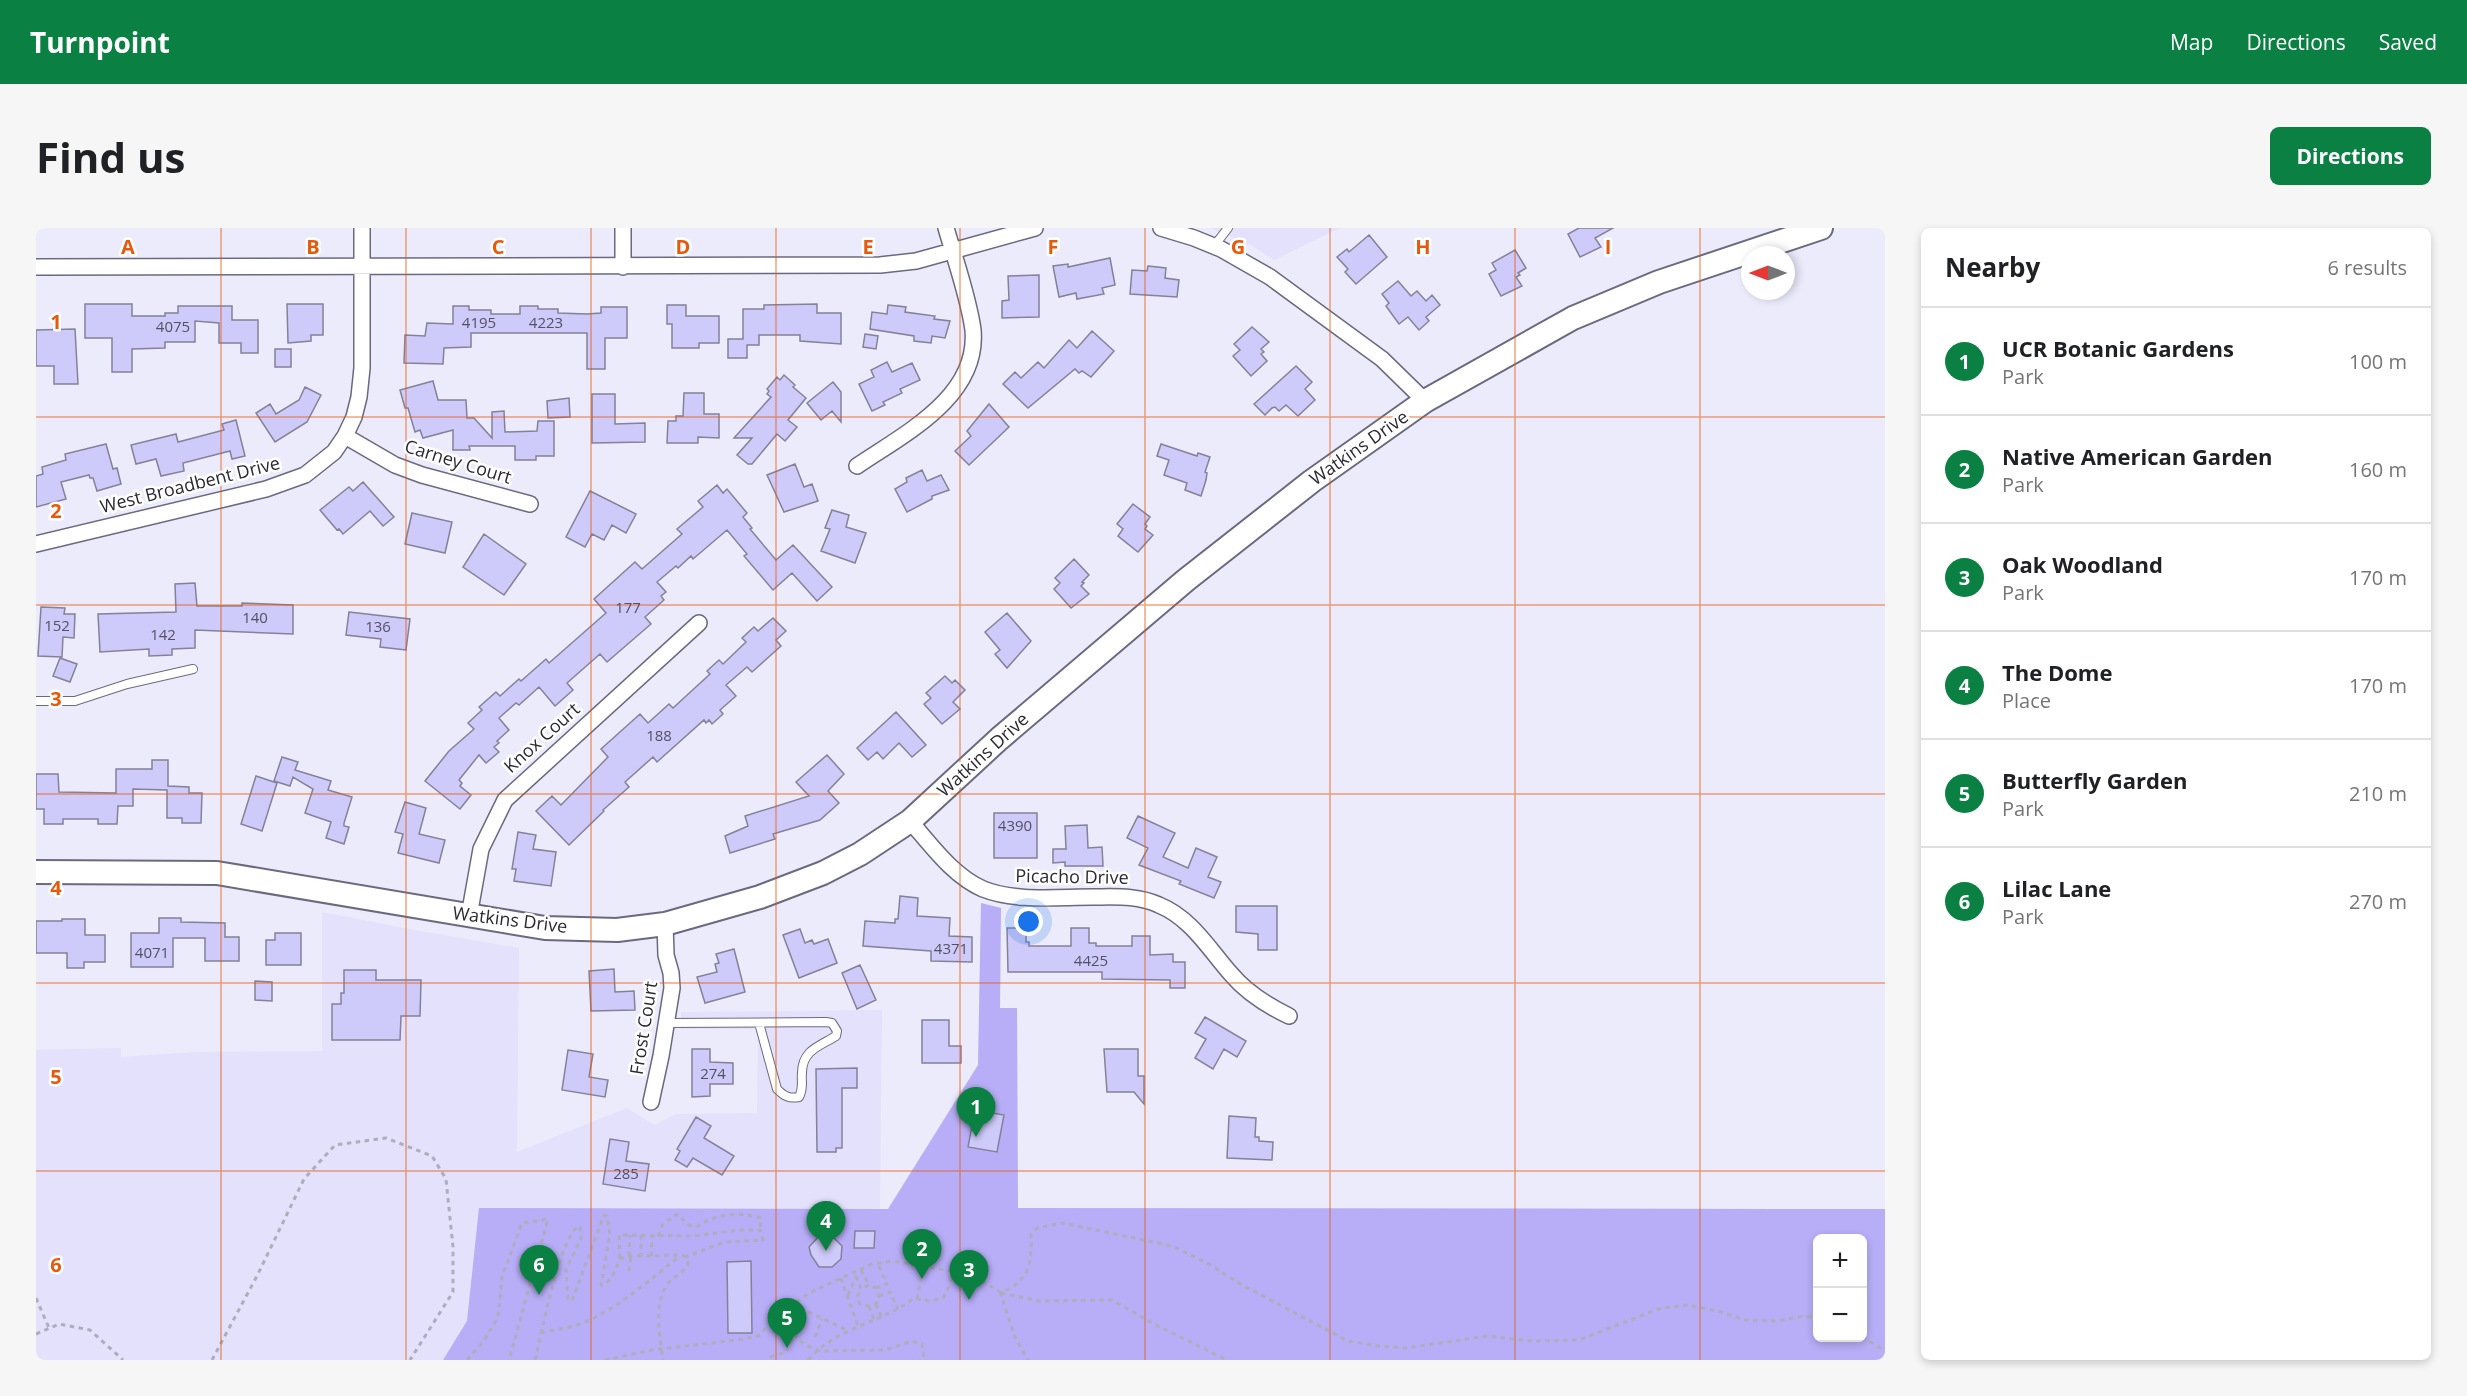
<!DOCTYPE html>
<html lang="en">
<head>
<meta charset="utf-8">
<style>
  :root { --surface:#fff; --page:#f6f6f6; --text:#202124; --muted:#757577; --line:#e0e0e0; --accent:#0b8043 }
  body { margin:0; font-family:"Open Sans",sans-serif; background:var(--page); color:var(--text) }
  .controls { position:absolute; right:18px; bottom:18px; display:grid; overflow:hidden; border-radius:9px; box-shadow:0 3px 9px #0003 }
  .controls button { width:54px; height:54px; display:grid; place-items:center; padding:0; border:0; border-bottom:2px solid var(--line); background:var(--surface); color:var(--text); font:30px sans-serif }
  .compass { position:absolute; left:1705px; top:18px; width:54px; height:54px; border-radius:50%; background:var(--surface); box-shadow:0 3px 9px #0003; rotate:270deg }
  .you { position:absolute; left:993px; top:694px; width:21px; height:21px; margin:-15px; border:4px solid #fff; border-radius:50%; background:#1a73e8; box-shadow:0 0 0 9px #1a73e833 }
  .badge { display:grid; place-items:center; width:39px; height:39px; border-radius:50%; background:var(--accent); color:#fff; font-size:20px; font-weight:700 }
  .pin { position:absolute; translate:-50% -50px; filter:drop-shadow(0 2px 3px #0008) }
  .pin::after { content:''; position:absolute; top:32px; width:21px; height:18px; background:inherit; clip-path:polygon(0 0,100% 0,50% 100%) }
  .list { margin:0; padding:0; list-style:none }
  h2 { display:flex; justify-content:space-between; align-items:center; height:78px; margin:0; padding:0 24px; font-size:26px }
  h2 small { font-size:20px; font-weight:400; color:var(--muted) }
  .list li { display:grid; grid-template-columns:39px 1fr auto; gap:18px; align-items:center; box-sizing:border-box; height:108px; padding:0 24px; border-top:2px solid var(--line) }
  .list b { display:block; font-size:22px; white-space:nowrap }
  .list p { margin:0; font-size:20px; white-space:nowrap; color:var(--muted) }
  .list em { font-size:20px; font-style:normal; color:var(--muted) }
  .map { position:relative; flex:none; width:1849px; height:1132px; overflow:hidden; border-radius:9px }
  header { display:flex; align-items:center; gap:36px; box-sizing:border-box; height:84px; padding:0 30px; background:var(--accent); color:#fff }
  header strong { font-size:28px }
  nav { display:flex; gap:33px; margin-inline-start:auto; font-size:21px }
  .intro { display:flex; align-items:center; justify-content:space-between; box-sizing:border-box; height:144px; padding:0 36px }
  h1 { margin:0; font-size:42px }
  .button { padding:15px 27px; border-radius:9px; background:var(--accent); color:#fff; font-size:21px; font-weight:700 }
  main { display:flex; gap:36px; padding:0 36px }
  aside { flex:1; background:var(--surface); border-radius:9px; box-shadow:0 3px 9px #0003 }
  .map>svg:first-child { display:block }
</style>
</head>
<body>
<header>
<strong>Turnpoint</strong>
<nav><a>Map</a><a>Directions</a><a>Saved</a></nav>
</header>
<div class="intro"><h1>Find us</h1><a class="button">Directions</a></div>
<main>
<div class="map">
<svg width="1849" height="1132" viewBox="0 0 1849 1132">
  <rect width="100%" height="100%" fill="#ecebfb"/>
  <!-- built -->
  <path fill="#e3e1fc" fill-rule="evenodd" d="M1175,0H1304L1238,32L1215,17Z
    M945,675L965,680L964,780H981L982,980L1849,981V1132H0V822L85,820V829L157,824L286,823V684L373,701L483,720L481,924L591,880L618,897L640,886L721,885L722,801H645V784L846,782L844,981H852L942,837ZM1782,1010H1826V1110H1782Z"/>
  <!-- green -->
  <path fill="#b7aef7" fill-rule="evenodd" d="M945,675L965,680L964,780H981L982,980L1849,981V1132H407L431,1093L443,980L852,981L942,837ZM1782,1010H1826V1110H1782Z"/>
  <!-- building -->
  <path fill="#cecaf9" stroke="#848199" stroke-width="1.5" d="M1543,0H1577L1559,10L1565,19L1544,29L1532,6Z
    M1333,7L1351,29L1320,56L1309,44L1312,41L1301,29L1311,21L1313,24Z
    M1479,22L1490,40L1482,45L1484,47L1480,49L1486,58L1465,68L1453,46L1460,42L1456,35Z
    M1074,30L1079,57L1066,60L1068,66L1041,71L1040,65L1023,69L1017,38L1032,36V39Z
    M1112,38L1130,40L1129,50L1143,52L1141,69L1094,66L1096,42L1111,43Z
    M1003,47V89L966,90V73L973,72L972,48Z
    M1362,53L1375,68L1381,63L1390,73L1396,67L1404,77L1390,89L1393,93L1383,102L1372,89L1363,96L1350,78L1353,75L1346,66Z
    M49,76H96V88H129V85H142V78H196V92H222V125H205V115H183V95L159,93V114H129V120L96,121V144H76V110H49Z
    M251,76H287V107H275V113L252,115Z
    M781,76V85H805V116L764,113V107H723V117H711V130H692V111H707V81H728V77Z
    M631,77H650V88H683V115H663V120H636V96H631Z
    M852,77L870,79L869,84L899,88L898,91L914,93L909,110L896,108L895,115L878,113V108L834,101L836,84L851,86Z
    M417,78H433V82H455V86H484V78H502V81H522V85L551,86L565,85V79H591V110H569V141H551V105H435V119L408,120L407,136L368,135L369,107L389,108L391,95L417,96Z
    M1216,99L1233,114L1225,121L1228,124L1225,126L1231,133L1215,148L1197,128L1204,122L1198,116Z
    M39,101L42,156H18V138H0V102Z
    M1056,103L1078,123L1055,149L1046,143L1043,145L1039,141L992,180L967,156L979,144L985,150L1002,134L1008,140L1033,112L1041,120Z
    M829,106L842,108L840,121L827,119Z
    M239,121H255V139H239Z
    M851,134L856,144L876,135L884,152L864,161L866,165L847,174L849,177L836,183L823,156L838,149L835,142Z
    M1260,138L1276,154L1269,161L1279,172L1262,188L1250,177L1243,183L1239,179L1236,180L1229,187L1218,176Z
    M748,147L759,157L757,159L770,170L752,192L761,199L749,213L741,206L716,236H712L701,227L716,210H698L735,169L731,166L733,163L731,161L741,149L744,152Z
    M397,153L402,172H430L431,190H438L456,210V184L468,183L469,204L501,203L502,193H518V228H500V232H479V218H433L434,222H417V202L387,210L384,202L379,204L372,180H369L364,162Z
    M797,154L805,164V194L796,183L785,192L771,175Z
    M269,159L285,167L271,194L239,214L220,185L234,176L240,186L263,172Z
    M648,165H668V186H683V210L662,209V215H631L632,193H640V188H647Z
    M556,166H579V196L609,195V214L556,215Z
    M533,170L534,189L512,190L511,173Z
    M953,176L973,199L933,237L919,223L935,208L931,203Z
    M200,192L209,228L196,231L194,223L147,235L148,243L125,248L120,231L100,236L95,217L140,206L142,214L188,202L186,196Z
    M70,216L77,241L81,240L85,256L61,263L57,250H54L53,247L25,254L30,271L0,279V248L7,246L6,239L30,232L29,226Z
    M1125,216L1161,228L1162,225L1174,229L1169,244L1171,245L1170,252L1165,268L1149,262L1151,255L1128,247L1133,232L1121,228Z
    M759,236L768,259L776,256L782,273L748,284L731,247Z
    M886,242L891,253L905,247L913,262L896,268V271L871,284L859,261L871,254L870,250Z
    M327,254L358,289L347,298L334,283L307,306L303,301L301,302L284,282L313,259L317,263Z
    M681,257L687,265L691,261L711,285L707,289L716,300L714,301L740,332L757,317L796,359L781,373L756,345L737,362L708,328L711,326L691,302L657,331L655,328L642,340L640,338L621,354L630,364L625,368L628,372L609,389L615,396L571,434L564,426L531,455L537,462L519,478L503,459L483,477L480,475L463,490L473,502L461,513L463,515L458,519L463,524L450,535L443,527L423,552L426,555L424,558L435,567L424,581L389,553L413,523L438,501L432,495L446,482L443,479L460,464L464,468L483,451L485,453L510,431L513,435L570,385L558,371L599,334L606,341L646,306L641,301L667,279L662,273Z
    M554,263L600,286L590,305L576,297L568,312L556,306L549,319L530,309Z
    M1097,276L1114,289L1109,296L1111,298L1109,301L1117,307L1102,324L1082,308L1087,301L1081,296Z
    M796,282L813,287L810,299L830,305L819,335L785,323L794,301L789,300Z
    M376,285L416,294L409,325L369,316Z
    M448,306L490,336L468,367L427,339Z
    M1038,331L1053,347L1046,354L1048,355L1045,358L1053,366L1035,380L1018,361L1024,355L1019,350Z
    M159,355L161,378H206V375L257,377V406L159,402V420L136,421V427L113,428V421L64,424L62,386L140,384L139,356Z
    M5,379L29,380L28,386H39L38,410L27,409L26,429L2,428Z
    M313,384L374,391L370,422L344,419L345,411L310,407Z
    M971,385L995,413L971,440L959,426L964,422L949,404Z
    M737,390L750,403L740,412L745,418L716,444L711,439L690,457L700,468L684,482L687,486L676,496L673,492L670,495L668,492L621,534L617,529L589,554L593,559L567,582L568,583L533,617L500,583L516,568L525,577L572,529L565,521L604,486L612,495L633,476L637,480L674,446L671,443L683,432L687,436L710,414L706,410L718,399L722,403Z
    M24,430L41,436L34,454L17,448Z
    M909,448L916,455L919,452L929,462L917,474L924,481L906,496L888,476L895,470L890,465Z
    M860,484L890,517L876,529L863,515L847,531L841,524L832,532L821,520Z
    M791,527L808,546L792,563L803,575L784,592L737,606L739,611L694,625L689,608L712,598L709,588L773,568L760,554Z
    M246,529L262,534L259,542L295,553L292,562L316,569L308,595V598L313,599L308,616L290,610L295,594L269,585L277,561L257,549L254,558L238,553Z
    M116,532H132V558L153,559V565H166L165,595H146V590H131V562L97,561V578H82L81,596H62V591H27V596H8V581H0V546H22L23,564L80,565V541H116Z
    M220,548L241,555L226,603L205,596Z
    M369,574L390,580L383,606L409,612L403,635L362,625L367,606L359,604Z
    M958,585H1001V630H958Z
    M1102,588L1139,605L1127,629L1152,640L1160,620L1181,629L1172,649L1185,654L1178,670L1143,656L1145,653L1103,637L1112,620L1091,610Z
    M1051,597L1052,620L1066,619L1067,638H1029V634L1017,635V621H1030L1029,598Z
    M482,604L500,607L497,621L520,624L515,658L478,653L480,641H476Z
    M864,668L882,670L881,688L914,690L913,708L936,709V734L895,733V723L827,718L829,693L859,695V691H862Z
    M1200,678H1241V722H1222V706L1200,704Z
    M123,690H145V694L189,695V709H203V733H169V710H137V739H95V705H123Z
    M26,691H49V707H69V734H48V740H31V725H0V693H26Z
    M971,700H990V714H993V718H1035V700H1053V715H1060V718H1096V708H1114V727L1137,726V734H1149V760H1134V752L1066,751V744H972Z
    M764,701L769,715L776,712L778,716L792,711L801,735L763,750L747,707Z
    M239,705H265V737H230V712H239Z
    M698,721L709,764L669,775L661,749L681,744L679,736L683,735L680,726Z
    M824,737L840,772L821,781L806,745Z
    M578,741L579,764L598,763L599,782L555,783L553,743Z
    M308,742H340V752H385L384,788H365L364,812H296V776H305V765H308Z
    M219,753L236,754V773L219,772Z
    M1169,789L1210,813L1201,829L1188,821L1177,841L1159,830L1170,811L1159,805Z
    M886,792H913V818H925V835H886Z
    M656,821H674V834L697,835V856H674V868L656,869Z
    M1068,821H1102V848H1108V876L1098,864H1071Z
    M532,822L557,826L553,849L572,852L569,869L526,862Z
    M821,840V860H806V920H800V924H781L780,841Z
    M939,882L968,887L961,924L932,919Z
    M1193,888L1220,890L1219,909H1223V913L1237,914L1236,932L1191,930Z
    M660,889L675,898L668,910L698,928L686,947L657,930L651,939L639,932L644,923L641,921Z
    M574,911L593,914L590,933L613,936L609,963L567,956Z
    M819,1003H839L838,1020H818Z
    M793,1005L806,1018L805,1031L796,1039H783L775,1027L773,1019L784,1007Z
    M715,1033L716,1105H692L691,1034Z"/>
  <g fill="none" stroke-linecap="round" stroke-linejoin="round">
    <!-- lane casing -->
    <g stroke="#6b6980" stroke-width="10">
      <path id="lane" d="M1178,18L1192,0
        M0,473H39L91,456L157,441
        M631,795L790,794L796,795L801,803L800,808C784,818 766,822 766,845C765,855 768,860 763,869C753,871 748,868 741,861L723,795"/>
    </g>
    <!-- street casing -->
    <g stroke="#6b6980" stroke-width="18">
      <path id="street" d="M587,0V39
        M1125,0L1158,10L1185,21L1234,49L1346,131L1389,173
        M0,39L844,37L880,33L999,0
        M309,208L359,237L386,247L494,276
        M821,238C868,206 943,169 937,102C933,71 919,31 910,0
        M0,316L230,261L269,247L298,224L309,208L318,189L323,169L326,140V0
        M874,593C895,617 917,648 947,661C980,674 1021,669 1056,669C1079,669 1101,667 1123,677C1155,690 1173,721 1195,746C1211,765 1230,777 1253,788
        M433,688L445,621L469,572L663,395
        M615,874L625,828L636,760L635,745L630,727L629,696"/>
    </g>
    <!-- secondary casing -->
    <g stroke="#6b6980" stroke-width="26">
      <path id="secondary" d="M0,644L181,645L509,700L581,702L629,696L724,669L787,645L824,626L874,593L963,511L1150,352L1276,253L1389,173L1537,90L1623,54L1785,0"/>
    </g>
    <!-- path -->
    <path stroke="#aeadbb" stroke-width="3" stroke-dasharray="4.5 4.5" stroke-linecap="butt" d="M605,1007V1028
      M622,1008L627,996L641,986L653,997L660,999C679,986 703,983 725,990L724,1001
      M593,1028L594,1007
      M615,1028L616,1007
      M584,1030L583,1007L657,1008L704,1002H724L727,1012L688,1014L650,1029
      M825,1042L833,1057
      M593,1043L595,1028
      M820,1048L825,1061L821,1069L824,1076L833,1078L840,1076L843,1068L840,1060L833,1057L825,1061
      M805,1050L822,1098
      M840,1060L851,1056L842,1036
      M964,1064L979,1109L992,1132
      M965,1065L1003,1073L1076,1072L1118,1096L1191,1132
      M812,1067L820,1048
      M843,1068L854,1064L862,1081
      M0,1070L13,1100
      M881,1071L887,1039
      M756,1076L813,1103
      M840,1076L845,1088
      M833,1078L838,1091
      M738,1088L769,1117L785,1123L849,1122L876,1113L886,1116L888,1129L884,1132
      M505,1105C516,1102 527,1101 538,1098C580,1084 610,1054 644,1028
      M0,1106L23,1096L54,1102L87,1132
      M779,1109L786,1091
      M1826,1109L1849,1123
      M734,1129L750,1124L758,1107
      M176,1132L222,1046L268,951L299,917L350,910L396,928L410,951L417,1019V1064L374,1132
      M431,1132L449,1111L462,1089L466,1049L486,995L512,991L473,1132
      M499,1132C505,1109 524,1004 544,998L545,1011L530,1041L532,1071L536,1073L568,987L571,988L574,1006L565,1057H568L576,1049L584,1031L593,1028L645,1027L650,1029L652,1036C647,1047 634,1049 629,1060C618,1080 624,1110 627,1132
      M569,1132L616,1122L709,1111L724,1107L738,1088L777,1063L836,1036L857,1033L937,1047L964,1064C993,1055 996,1035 995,1007L1001,1000L1027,995L1136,1018L1171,1035L1206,1057L1312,1113L1342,1118L1370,1120L1451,1108L1495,1113L1543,1112L1625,1080L1651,1077L1682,1083L1709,1092L1739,1093L1769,1088L1782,1090
      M772,1132C799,1100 846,1095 878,1070L894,1073L907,1070L913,1059L917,1043"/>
    <!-- lane -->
    <use href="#lane" stroke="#fff" stroke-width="8"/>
    <!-- street -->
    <use href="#street" stroke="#fff" stroke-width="15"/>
    <!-- secondary -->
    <use href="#secondary" stroke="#fff" stroke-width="22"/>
  </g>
  <!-- grid -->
  <path fill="none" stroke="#e8590c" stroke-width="1.5" stroke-opacity="0.55" d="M185,0V1132M370,0V1132M555,0V1132M740,0V1132M924,0V1132M1109,0V1132M1294,0V1132M1479,0V1132M1664,0V1132M0,189H1849M0,377H1849M0,566H1849M0,755H1849M0,943H1849"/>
  <g text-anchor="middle" stroke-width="5" stroke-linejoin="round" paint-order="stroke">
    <!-- number labels -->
    <g font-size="15" fill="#535164">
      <text x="443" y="100">4195</text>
      <text x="510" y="100">4223</text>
      <text x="137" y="104">4075</text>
      <text x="592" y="385">177</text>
      <text x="219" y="395">140</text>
      <text x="21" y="403">152</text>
      <text x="342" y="404">136</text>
      <text x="127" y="412">142</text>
      <text x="623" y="513">188</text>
      <text x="979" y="603">4390</text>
      <text x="915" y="726">4371</text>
      <text x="116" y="730">4071</text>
      <text x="1055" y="738">4425</text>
      <text x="677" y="851">274</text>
      <text x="590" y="951">285</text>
    </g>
    <!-- street labels -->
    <g font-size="18" fill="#2a2933" stroke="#fff">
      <text transform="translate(1323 220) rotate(-35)" y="6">Watkins Drive</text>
      <text transform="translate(422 234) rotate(17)" y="6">Carney Court</text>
      <text transform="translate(154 257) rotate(-14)" y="6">West Broadbent Drive</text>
      <text transform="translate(506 510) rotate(-42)" y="6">Knox Court</text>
      <text transform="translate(947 527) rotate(-42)" y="6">Watkins Drive</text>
      <text transform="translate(1036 649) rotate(1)" y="6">Picacho Drive</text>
      <text transform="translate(474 692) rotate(7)" y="6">Watkins Drive</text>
      <text transform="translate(608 800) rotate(-81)" y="6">Frost Court</text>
    </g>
  </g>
  <g font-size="20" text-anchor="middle" font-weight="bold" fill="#e8590c" stroke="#fff" stroke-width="5" stroke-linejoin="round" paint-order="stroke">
    <text x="92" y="26">A</text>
    <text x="277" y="26">B</text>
    <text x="462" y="26">C</text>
    <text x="647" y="26">D</text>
    <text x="832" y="26">E</text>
    <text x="1017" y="26">F</text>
    <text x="1202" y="26">G</text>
    <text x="1387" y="26">H</text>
    <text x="1572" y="26">I</text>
    <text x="20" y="101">1</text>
    <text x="20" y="290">2</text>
    <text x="20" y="478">3</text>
    <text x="20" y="667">4</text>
    <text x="20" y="856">5</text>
    <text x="20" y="1044">6</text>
  </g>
</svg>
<div class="controls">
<button>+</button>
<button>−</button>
</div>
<svg class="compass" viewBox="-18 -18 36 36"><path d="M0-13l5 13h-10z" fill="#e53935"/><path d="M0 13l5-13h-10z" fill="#757577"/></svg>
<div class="you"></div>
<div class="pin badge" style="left:940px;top:909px">1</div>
<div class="pin badge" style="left:886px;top:1051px">2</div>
<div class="pin badge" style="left:933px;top:1072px">3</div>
<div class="pin badge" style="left:790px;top:1023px">4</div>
<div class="pin badge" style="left:751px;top:1120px">5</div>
<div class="pin badge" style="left:503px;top:1067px">6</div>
</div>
<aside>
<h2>Nearby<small>6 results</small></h2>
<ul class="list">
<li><span class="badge">1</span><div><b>UCR Botanic Gardens</b><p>Park</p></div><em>100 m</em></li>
<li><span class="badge">2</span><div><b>Native American Garden</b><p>Park</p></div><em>160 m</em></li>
<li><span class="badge">3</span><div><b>Oak Woodland</b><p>Park</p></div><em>170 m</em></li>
<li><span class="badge">4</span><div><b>The Dome</b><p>Place</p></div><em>170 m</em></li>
<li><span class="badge">5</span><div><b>Butterfly Garden</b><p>Park</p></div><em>210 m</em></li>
<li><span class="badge">6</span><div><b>Lilac Lane</b><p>Park</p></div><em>270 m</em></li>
</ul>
</aside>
</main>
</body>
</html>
